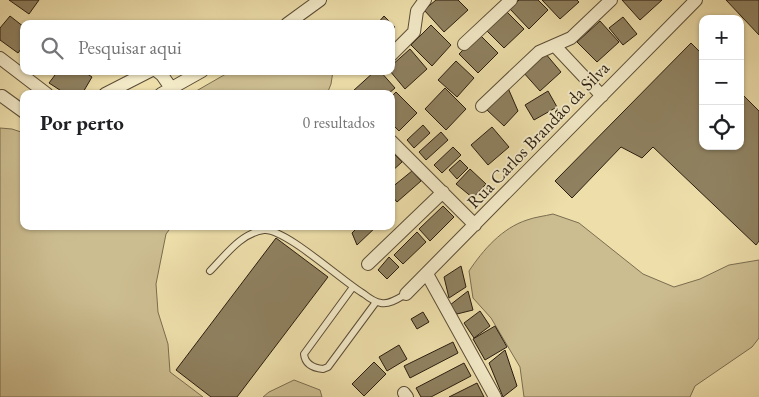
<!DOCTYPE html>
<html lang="pt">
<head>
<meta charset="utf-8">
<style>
  :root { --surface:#fff; --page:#f2f2f2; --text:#202124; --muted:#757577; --line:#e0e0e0 }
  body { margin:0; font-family:"EB Garamond",serif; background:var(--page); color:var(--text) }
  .controls { position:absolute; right:15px; top:15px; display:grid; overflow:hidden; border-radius:10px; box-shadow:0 1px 4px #0004 }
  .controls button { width:45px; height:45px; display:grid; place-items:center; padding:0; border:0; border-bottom:1px solid var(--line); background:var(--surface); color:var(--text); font:25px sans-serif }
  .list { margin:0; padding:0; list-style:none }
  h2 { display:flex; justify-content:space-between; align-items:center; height:65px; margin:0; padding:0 20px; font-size:21px }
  h2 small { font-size:16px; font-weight:400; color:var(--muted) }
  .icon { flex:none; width:28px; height:28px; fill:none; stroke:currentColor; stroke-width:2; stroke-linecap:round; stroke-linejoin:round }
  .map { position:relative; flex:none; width:759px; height:397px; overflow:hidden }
  .search { position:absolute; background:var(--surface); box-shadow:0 1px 4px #0004; left:20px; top:20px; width:375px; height:55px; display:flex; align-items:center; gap:12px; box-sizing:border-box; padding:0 18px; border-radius:10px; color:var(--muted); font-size:19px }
  .panel { position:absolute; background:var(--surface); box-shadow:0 1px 4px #0004; left:20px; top:90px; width:375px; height:140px; border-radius:10px }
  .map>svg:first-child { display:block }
</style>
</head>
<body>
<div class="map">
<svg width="759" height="397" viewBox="0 0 759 397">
  <rect width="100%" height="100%" fill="#eddeaa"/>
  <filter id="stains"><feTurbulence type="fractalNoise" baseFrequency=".004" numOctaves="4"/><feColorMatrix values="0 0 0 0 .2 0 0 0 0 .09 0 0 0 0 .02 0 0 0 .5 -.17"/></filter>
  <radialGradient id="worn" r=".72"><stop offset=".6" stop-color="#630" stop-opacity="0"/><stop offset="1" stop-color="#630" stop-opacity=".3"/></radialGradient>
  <!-- green -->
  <path fill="#ccbd90" stroke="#7b6d50" d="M231,71H333L331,84L327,94H191Z
    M0,128L12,129L24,133V226H172L166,234L156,284L158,312L168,344L170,372L203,397H0Z
    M553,214L579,223L643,274L674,287L700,279L729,265L759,260V338L752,347L695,386L690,397H524L520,367L491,318L473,298L469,271C483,250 502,228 527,220C535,217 545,216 553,214Z
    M294,380L320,390L322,397H263L269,392Z"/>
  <!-- building -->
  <path fill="#8f8160" stroke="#2a1d0f" d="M9,0H39L29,14Z
    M436,0H458L468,10L444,32L424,10Z
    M519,0H538L548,10L529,29L510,9Z
    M542,0H577L579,2L560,19Z
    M622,0H662L640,20Z
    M726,0H759V35Z
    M505,10L524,29L504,48L486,30Z
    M10,16L24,27V45L18,53L0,40V28Z
    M384,16L395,27L391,31V24H377Z
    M623,17L637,34L623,45L609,28Z
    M600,21L619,42L597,62L577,42Z
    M431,25L451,45L432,66L411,45Z
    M479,34L498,53L478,73L459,54Z
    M691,43L703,55V146H740V92L759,111V241L756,245L653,147L642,158L621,147L572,198L555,181Z
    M410,49L427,69L405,89L390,71H391V66Z
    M545,53L561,72L540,91L523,72Z
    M456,61L474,78L457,97L438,80Z
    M58,71H83L92,77L82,94H66L49,83Z
    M375,71H380L395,88L388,94H355L353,91Z
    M445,88L466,109L446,130L425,109Z
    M508,88L518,111L504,126L487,110Z
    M548,91L557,107L534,120L525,105Z
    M396,92L417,113L399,131L391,123V97Z
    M423,125L430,133L414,148L407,140Z
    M492,127L509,147L488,165L471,145Z
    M441,132L448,140L426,160L419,152Z
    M453,147L461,155L442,173L434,165Z
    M392,152L402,162L391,172V153Z
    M460,160L468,168L457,179L449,170Z
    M470,169L486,184L473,198L456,184Z
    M412,171L421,181L397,202L391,195V188Z
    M443,206L454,217L430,241L419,229Z
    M359,226H377L357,245L352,233Z
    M417,232L426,242L403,264L394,255Z
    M276,238L328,277L237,397H211L176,370Z
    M389,257L399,267L387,279L378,270Z
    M461,266L466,287L449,298L444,277Z
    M468,291L473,310L457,314L450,305Z
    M480,311L490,326L474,338L464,323Z
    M423,312L429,322L417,329L411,319Z
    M495,326L507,347L485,360L473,339Z
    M453,342L458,353L410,378L404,366Z
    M399,345L407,359L387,371L379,357Z
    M505,350L517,386L503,397L489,363Z
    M374,362L386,374L364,396L352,384Z
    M464,363L471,376L431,397H421L416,388Z
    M477,383L484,397H449Z"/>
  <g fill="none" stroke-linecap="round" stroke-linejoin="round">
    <!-- lane casing -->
    <g stroke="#5b4d36" stroke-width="8">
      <path id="lane" d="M210,271C225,256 241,233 264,230C285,228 343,282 364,294C369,298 375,302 381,303C389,305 399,298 406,294
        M353,287L304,354C305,364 313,368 323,369L328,367L376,302"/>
    </g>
    <!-- street casing -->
    <g stroke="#5b4d36" stroke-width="14">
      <path id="street" d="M287,24L320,0
        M464,44L511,0
        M555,46L602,96
        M391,55L414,32L417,11L425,0
        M0,58L47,94
        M157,71L162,75L171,88
        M105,94L150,71
        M161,94L202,71
        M2,96L24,112
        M482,106L539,52L571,38L611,0
        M391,141L475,225
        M368,264L443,192
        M427,274L495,397
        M406,294L696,0
        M404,393L407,397"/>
    </g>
    <!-- lane -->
    <use href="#lane" stroke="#f3eac8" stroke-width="6"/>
    <!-- street -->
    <use href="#street" stroke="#f3eac8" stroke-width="12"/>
  </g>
  <g text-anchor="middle" stroke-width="4" stroke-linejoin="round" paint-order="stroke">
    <!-- street labels -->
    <g font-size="18" fill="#2a1d0f" stroke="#f3eac8">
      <text transform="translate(538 135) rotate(-46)" y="6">Rua Carlos Brandão da Silva</text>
    </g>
  </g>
  <rect width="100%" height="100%" filter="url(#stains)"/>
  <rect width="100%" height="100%" fill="url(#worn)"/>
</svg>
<div class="controls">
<button>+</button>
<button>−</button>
<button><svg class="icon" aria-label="locate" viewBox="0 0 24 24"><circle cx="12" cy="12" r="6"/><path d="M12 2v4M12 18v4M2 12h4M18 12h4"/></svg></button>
</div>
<div class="search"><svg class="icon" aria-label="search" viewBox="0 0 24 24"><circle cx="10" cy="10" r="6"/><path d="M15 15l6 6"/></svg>Pesquisar aqui</div>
<section class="panel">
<h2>Por perto<small>0 resultados</small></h2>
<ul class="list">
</ul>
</section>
</div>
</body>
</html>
